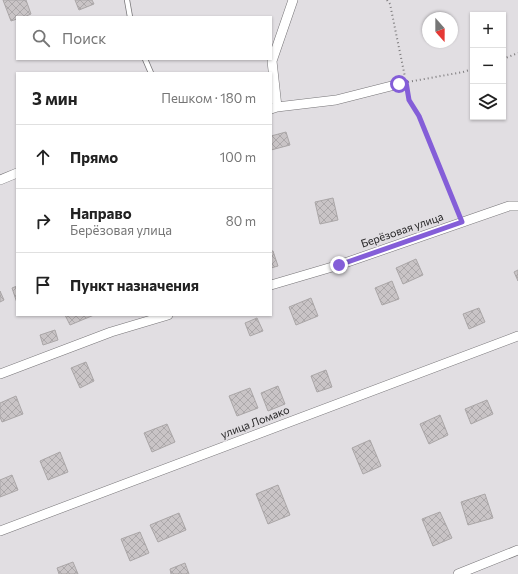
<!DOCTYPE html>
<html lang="ru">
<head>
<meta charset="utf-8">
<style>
  :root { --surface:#fff; --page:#f6f6f6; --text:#222; --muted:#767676; --line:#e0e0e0 }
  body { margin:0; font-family:Commissioner,sans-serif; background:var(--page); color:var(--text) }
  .controls { position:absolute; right:12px; top:12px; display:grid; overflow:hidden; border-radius:0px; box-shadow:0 1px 3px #0004 }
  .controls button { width:36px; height:36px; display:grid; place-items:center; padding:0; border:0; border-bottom:1px solid var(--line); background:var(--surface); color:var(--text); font:20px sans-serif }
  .compass { position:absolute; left:422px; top:12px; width:36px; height:36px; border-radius:50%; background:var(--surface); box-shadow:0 1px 3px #0004; rotate:159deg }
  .stop { position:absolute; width:12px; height:12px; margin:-9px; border:3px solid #845ed8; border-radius:50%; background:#fff }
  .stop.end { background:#845ed8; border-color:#fff; box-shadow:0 1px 4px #0008 }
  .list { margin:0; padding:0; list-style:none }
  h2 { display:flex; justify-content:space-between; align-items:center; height:52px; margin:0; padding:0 16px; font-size:17px }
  h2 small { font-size:13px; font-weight:400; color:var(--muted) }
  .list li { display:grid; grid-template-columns:26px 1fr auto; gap:12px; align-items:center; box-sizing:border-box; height:64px; padding:0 16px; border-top:1px solid var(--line) }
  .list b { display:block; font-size:15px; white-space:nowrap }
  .list p { margin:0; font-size:13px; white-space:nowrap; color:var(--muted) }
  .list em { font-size:13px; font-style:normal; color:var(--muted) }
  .icon { flex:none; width:22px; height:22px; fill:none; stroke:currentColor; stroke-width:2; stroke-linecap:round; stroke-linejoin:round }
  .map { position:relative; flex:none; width:518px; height:574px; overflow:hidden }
  .search { position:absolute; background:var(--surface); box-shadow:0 1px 3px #0004; left:16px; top:16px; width:256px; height:44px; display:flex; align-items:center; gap:10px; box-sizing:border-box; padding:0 14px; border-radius:0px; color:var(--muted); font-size:15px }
  .panel { position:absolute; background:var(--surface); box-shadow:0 1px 3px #0004; left:16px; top:72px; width:256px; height:244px; border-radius:0px }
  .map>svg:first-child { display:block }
</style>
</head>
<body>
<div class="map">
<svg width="518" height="574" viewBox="0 0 518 574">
  <defs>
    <pattern id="building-cross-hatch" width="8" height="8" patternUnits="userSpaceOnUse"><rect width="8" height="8" fill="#c9c4c6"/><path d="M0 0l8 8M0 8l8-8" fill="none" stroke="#aca8aa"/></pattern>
  </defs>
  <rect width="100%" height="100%" fill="#e1dee2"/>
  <!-- building -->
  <path fill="url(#building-cross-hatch)" stroke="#aaa6a7" d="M3,0H26L31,14L24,17H17V19L11,21Z
    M75,0H92L94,4L79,10Z
    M286,132L290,145L271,150V136Z
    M333,198L338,220L320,224L315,202Z
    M271,251H273L278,266L271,268Z
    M416,259L423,275L403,284L396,268Z
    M518,270V281L514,272Z
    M392,281L399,299L382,305L375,288Z
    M17,286V303L12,288Z
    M0,291L4,300L0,302Z
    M311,298L318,316L296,325L289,307Z
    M479,308L485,322L469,329L463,314Z
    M65,315H94L70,325Z
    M257,318L263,331L250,336L245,323Z
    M55,330L58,340L43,345L40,335Z
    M86,362L94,381L80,388L71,368Z
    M326,370L332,387L317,392L311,376Z
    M278,386L285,404L268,411L261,393Z
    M250,388L258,408L237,416L229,396Z
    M16,396L23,414L2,422L0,417V403Z
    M487,400L493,414L471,424L465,409Z
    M440,415L448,435L429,444L420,424Z
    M167,424L175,442L152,452L144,433Z
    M370,440L381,466L363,474L352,448Z
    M60,452L68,472L48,480L40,461Z
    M12,475L18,490L0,497V480Z
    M278,485L290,515L268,524L256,494Z
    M485,494L493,518L468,525L461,502Z
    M440,512L452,538L433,546L422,519Z
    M179,513L186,530L158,542L150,525Z
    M140,532L149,553L130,561L121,539Z
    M73,562L78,574H59L57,568Z
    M185,563L189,574H171L170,569Z"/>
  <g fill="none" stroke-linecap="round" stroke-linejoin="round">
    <!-- lane casing -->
    <g stroke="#767477" stroke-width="6">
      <path id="lane" d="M127,0L130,17
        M145,59L151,73"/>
    </g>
    <!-- street casing -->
    <g stroke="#767477" stroke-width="10">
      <path id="street" d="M277,107L272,61L293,0
        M271,109L277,107L336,100L399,84
        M0,180L17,173
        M271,285L339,265L509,206H518
        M0,374L111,332L168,315
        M0,531L518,336
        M458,574L518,550"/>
    </g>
    <!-- path -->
    <path stroke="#7d7b7d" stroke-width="2" stroke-dasharray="1 3" stroke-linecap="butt" d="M387,0L390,4L405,77
      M503,59L518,53
      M408,82L463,72L473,69
      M407,89L409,100L419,116L459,214"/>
    <!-- lane -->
    <use href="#lane" stroke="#fff" stroke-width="4.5"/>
    <!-- street -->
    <use href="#street" stroke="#fff" stroke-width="9"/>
  </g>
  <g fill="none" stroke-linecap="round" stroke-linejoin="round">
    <!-- route -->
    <path stroke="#845ed8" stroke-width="5" d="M339,265L462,222L419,116L409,100L406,82L399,84"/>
  </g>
  <g text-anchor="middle" stroke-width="3.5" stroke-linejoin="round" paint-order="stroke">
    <!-- street labels -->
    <g font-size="11" fill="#262526" stroke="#e1dee2">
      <text transform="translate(402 230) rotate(-19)" y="4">Берёзовая улица</text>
      <text transform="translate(255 422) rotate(-21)" y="4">улица Ломако</text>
    </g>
  </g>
</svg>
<div class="controls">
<button>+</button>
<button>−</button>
<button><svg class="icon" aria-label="layers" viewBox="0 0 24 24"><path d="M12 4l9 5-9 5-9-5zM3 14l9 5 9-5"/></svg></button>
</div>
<svg class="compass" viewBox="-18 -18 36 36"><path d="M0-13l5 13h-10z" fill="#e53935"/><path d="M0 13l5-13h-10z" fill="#767676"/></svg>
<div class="stop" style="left:399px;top:84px"></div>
<div class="stop end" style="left:339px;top:265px"></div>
<div class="search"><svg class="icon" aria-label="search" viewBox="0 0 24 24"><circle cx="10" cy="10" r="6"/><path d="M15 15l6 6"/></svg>Поиск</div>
<section class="panel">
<h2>3 мин<small>Пешком · 180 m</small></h2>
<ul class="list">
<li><svg class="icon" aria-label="ahead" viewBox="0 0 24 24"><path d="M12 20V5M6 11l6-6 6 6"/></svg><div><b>Прямо</b></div><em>100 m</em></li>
<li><svg class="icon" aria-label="right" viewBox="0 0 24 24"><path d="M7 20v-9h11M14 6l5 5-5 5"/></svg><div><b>Направо</b><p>Берёзовая улица</p></div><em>80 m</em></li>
<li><svg class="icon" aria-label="arrive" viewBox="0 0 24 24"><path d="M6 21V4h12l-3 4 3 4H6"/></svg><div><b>Пункт назначения</b></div></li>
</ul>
</section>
</div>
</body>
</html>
